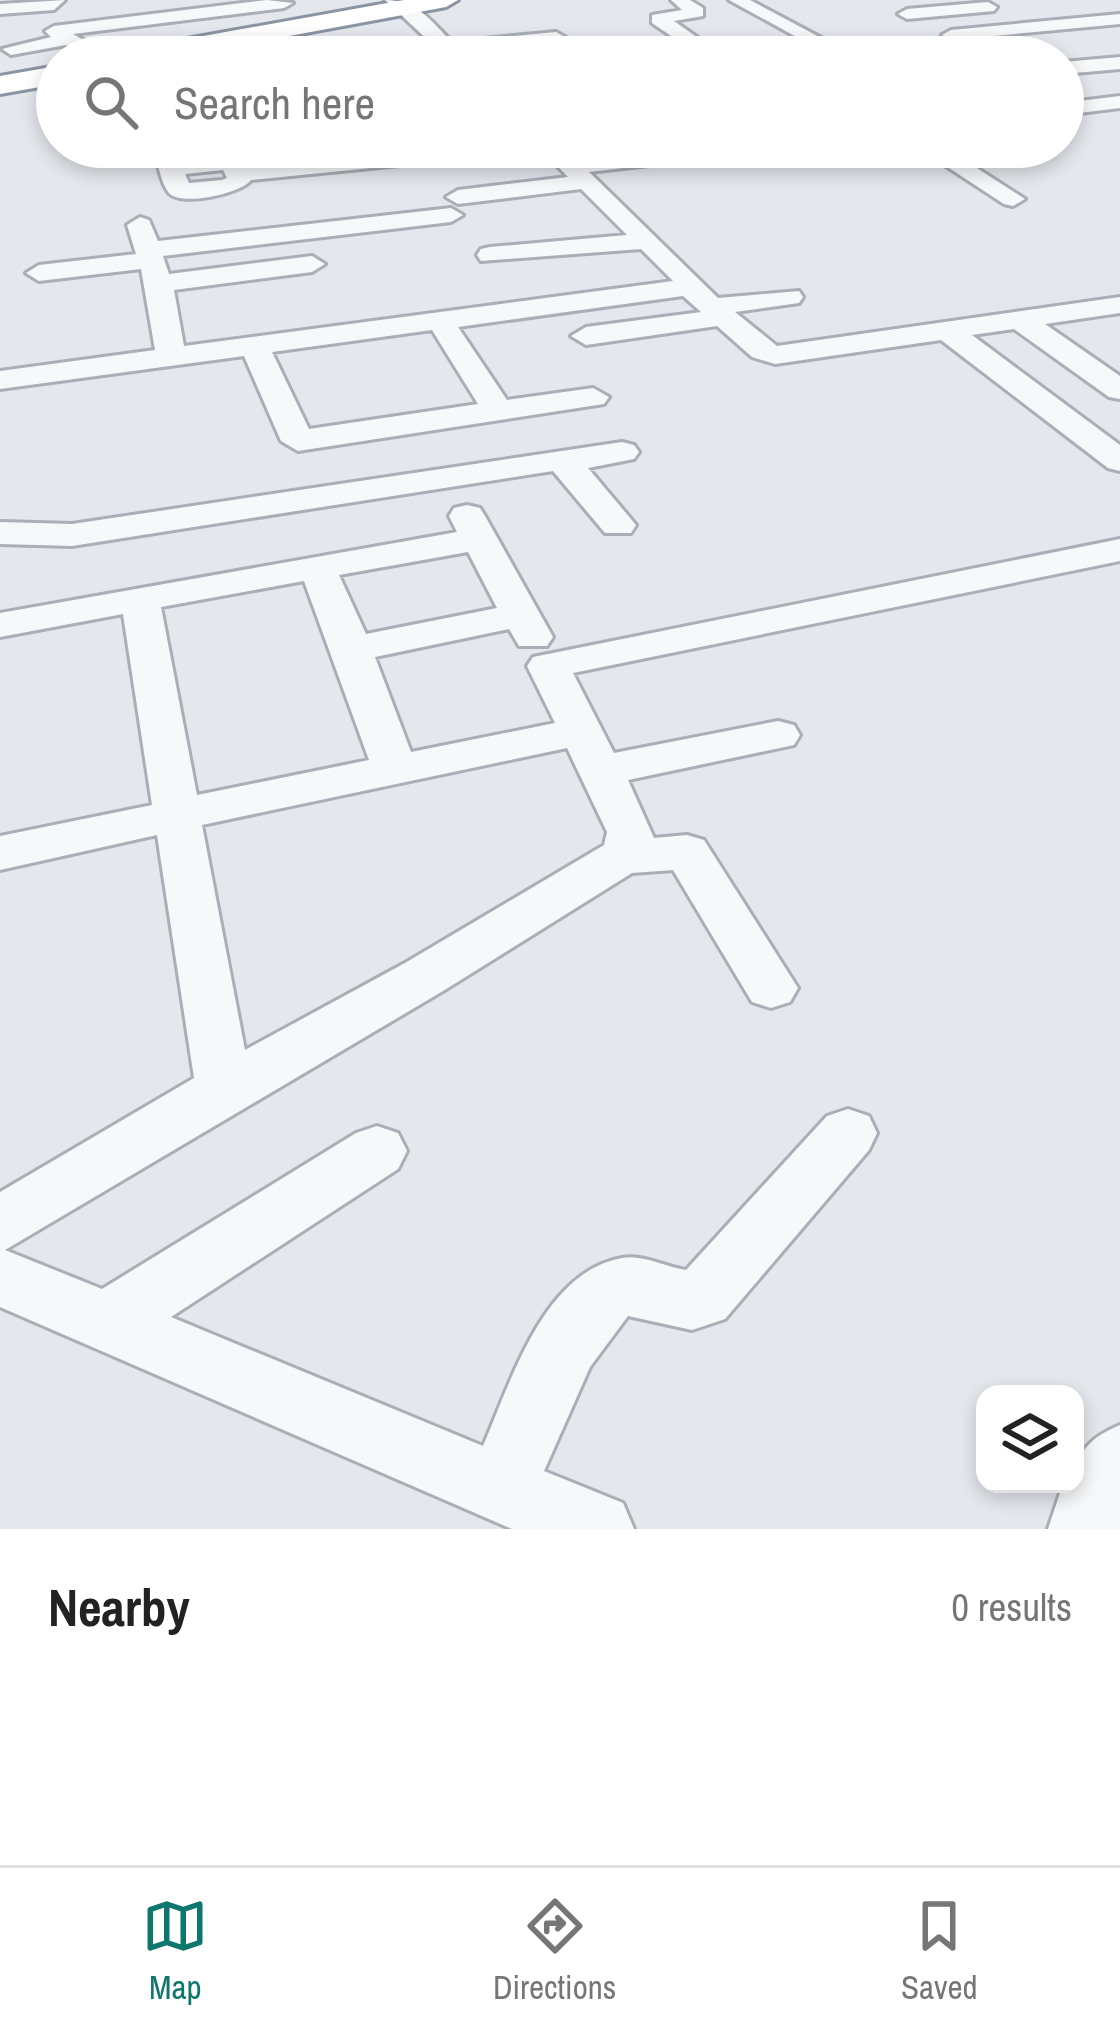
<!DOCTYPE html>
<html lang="en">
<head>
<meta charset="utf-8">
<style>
  :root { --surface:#fff; --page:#f2f2f2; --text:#222; --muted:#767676; --line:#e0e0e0; --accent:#0f766e }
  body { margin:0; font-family:"Archivo Narrow",sans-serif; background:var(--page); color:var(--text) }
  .controls { position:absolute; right:36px; bottom:36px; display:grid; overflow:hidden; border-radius:24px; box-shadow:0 6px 18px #0003 }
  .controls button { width:108px; height:108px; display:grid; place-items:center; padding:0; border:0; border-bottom:3px solid var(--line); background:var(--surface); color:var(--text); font:60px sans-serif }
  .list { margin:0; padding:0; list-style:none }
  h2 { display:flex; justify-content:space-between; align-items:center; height:156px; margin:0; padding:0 48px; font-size:51px }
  h2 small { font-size:39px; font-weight:400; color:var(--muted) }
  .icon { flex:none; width:66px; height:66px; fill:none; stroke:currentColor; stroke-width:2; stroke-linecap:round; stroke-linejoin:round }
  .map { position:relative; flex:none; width:1120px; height:1529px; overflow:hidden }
  .search { position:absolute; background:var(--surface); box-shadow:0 6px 18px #0003; left:36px; right:36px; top:36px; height:132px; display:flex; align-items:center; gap:30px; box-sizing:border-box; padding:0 42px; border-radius:66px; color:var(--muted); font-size:45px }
  .sheet { height:336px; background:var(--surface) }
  nav { display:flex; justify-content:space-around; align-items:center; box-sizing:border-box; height:168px; border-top:3px solid var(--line); background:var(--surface); font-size:33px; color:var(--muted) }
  nav a { display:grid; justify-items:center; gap:6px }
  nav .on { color:var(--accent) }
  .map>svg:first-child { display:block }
</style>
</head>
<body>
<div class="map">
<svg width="1120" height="1529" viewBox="0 0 1120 1529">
  <rect width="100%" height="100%" fill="#e4e7ec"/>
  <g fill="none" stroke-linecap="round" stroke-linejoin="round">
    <!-- minor casing -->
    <g stroke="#a9aeb7" stroke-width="6">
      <path id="minor" d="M65,0L54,10L0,14V4Z
        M267,0L293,3L284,8L73,34L113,57H89L66,45L11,55L2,49L51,37L45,31L54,26Z
        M385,0C417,0 430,20 452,42L556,32L565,37L556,42L446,57Z
        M671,0H690L703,8V16L674,21L725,57H702L652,23V15L682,10Z
        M729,0H750L857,57H833Z
        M988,2L997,7L994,11L907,19L898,14L907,9Z
        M1120,14V24L951,40L942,35L951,30Z
        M1120,57V69L1063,74V62Z
        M1120,96V108L1063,115V103Z
        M153,147H175L180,160L230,156L243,166L442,147H521L510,154L251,180C242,193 182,207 169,193C160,182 158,161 153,147ZM223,170L227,178L222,180L189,183L185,174Z
        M539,147H563L576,159L684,147H755L744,154L589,172L718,298L799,291L803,297L799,303L735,312L777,346L1120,297V313L1045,324L1120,376V399L1109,397L1014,329L972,335L1120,445V471L1108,468L941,340L775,364L752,357L717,326L586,345L571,336L586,327L701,312L683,296L458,327L507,400L593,388L609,397L604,404L298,451L281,441L244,356L0,389V371L155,350L141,269L39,281L26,273L39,265L136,254L127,225L140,217L149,220L158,241L451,208L463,215L451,222L163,256L169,274L312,256L325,264L312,272L174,290L184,346L673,281L641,249L481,261L477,255L481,249L490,247L627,235L581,189L458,204L446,197L458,190L568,177ZM432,330L478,404L309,429L272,352Z
        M917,147H944L1025,199L1013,206L1004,204Z
        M622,442L634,445L639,452L634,459L588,468L636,525L631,533H605L553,471L72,546L0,544V522L72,524Z
        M467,505L480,508L485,516L553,637L547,646H519L509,629L375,657L411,752L555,723L527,666L533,657L1120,539V561L573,673L614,753L778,721L794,725L800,735L794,745L628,780L654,838L687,835L704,840L798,988L790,1002L771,1008L752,1002L673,870L632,873L443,991L5,1250L102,1289L356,1133L377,1126L398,1133L407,1151L398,1169L171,1317L483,1446C511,1382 543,1272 622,1258C643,1254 665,1267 686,1270L827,1116L848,1109L869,1116L877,1133L869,1150L725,1319L692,1330L628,1316L590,1367L544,1471L623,1503L634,1529H512L0,1307V1192L194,1078L157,835L0,870V836L152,805L123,614L0,637V613L457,532L449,516L454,508ZM468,552L497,608L366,634L339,575ZM304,581L369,760L197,795L161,607ZM567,748L607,832L604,845L405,963L245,1050L202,825Z
        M1120,1425V1529H1048L1063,1484H1075C1075,1452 1091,1437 1120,1425Z"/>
    </g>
    <!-- highway casing -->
    <g stroke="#8b94a3" stroke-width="6">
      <path id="highway" d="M404,0H458L446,7L176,57H117L131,49Z
        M57,66V84L0,94V76Z"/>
    </g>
    <!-- minor -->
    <use href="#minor" fill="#f7f8fa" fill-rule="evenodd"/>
    <!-- highway -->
    <use href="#highway" fill="#fff" fill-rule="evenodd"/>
  </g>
</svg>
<div class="controls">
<button><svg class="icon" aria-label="layers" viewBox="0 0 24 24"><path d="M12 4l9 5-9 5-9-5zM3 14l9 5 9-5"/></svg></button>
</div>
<div class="search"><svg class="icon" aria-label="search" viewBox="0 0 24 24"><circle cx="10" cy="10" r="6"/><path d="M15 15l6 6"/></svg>Search here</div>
</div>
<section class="sheet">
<h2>Nearby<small>0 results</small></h2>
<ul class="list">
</ul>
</section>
<nav>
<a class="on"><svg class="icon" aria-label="map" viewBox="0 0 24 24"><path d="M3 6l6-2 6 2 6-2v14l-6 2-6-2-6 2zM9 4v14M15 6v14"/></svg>Map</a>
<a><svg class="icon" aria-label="directions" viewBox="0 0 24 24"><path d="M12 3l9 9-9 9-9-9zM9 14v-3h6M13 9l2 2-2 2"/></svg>Directions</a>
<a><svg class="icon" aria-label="saved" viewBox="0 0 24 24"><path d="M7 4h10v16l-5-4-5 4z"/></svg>Saved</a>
</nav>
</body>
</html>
